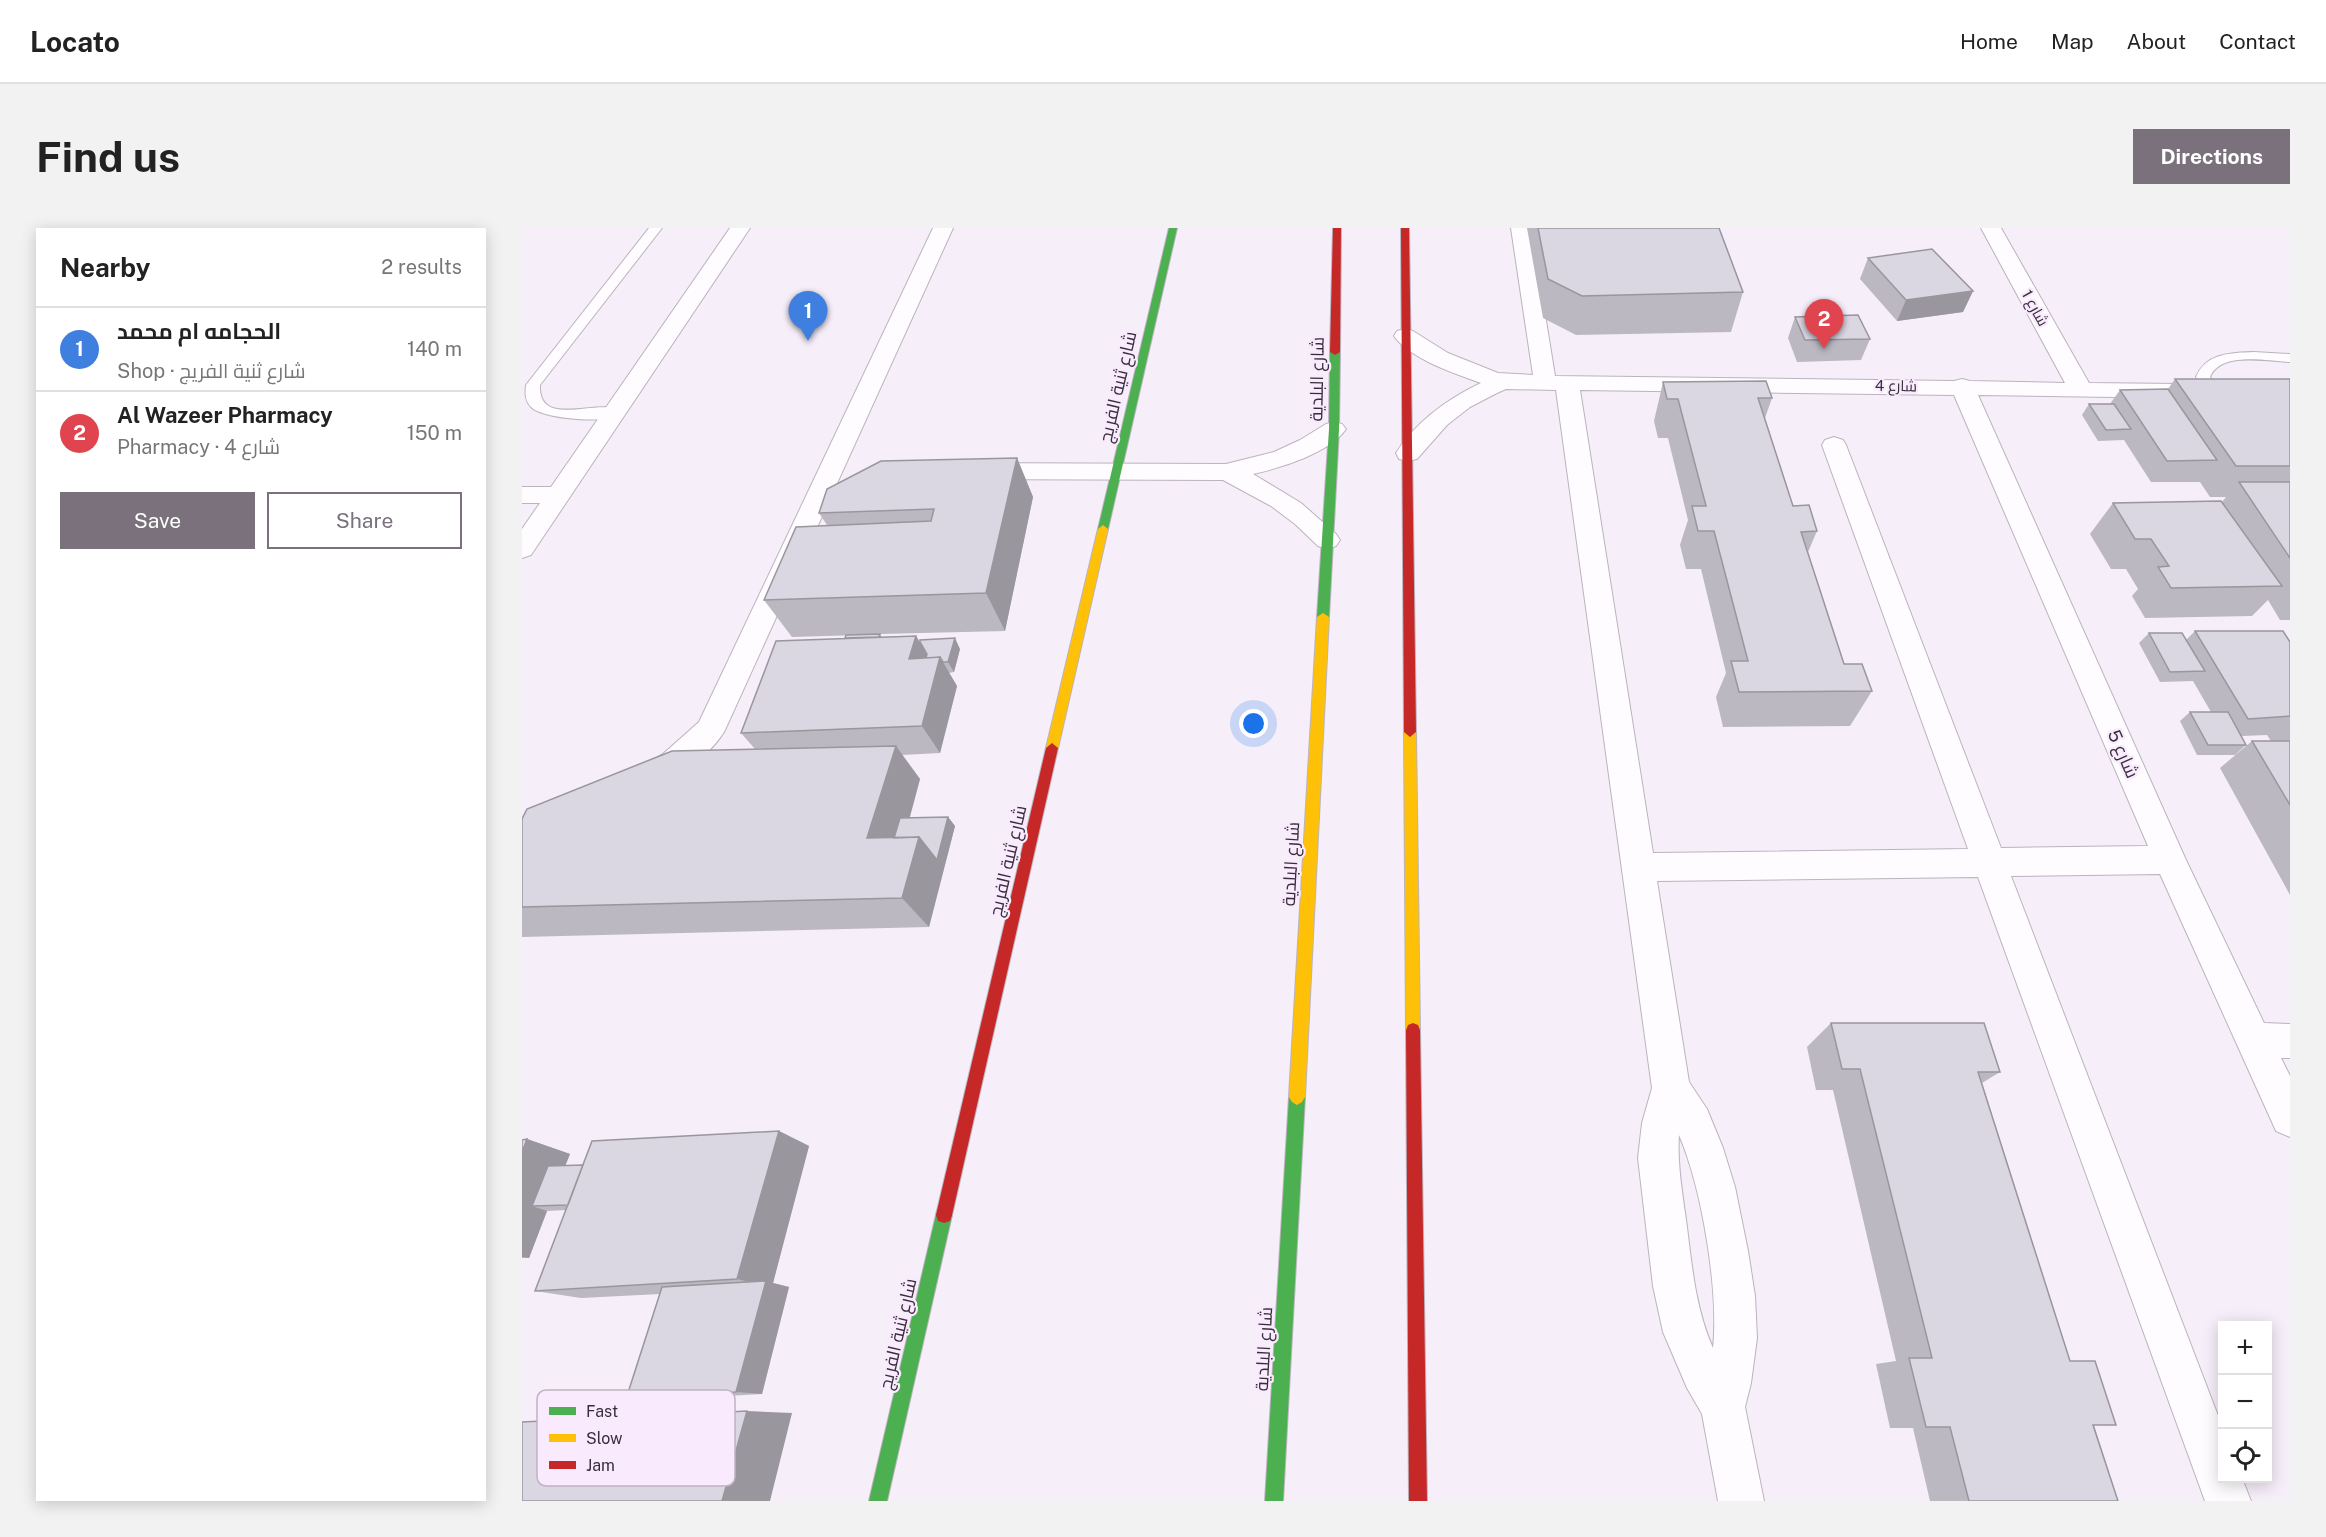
<!DOCTYPE html>
<html lang="en">
<head>
<meta charset="utf-8">
<style>
  :root { --surface:#fff; --page:#f2f2f2; --text:#222; --muted:#767676; --line:#e0e0e0; --accent:#7a717d }
  body { margin:0; font-family:"Public Sans",Cairo,sans-serif; background:var(--page); color:var(--text) }
  .controls { position:absolute; right:18px; bottom:18px; display:grid; overflow:hidden; border-radius:0px; box-shadow:0 3px 15px #0003 }
  .controls button { width:54px; height:54px; display:grid; place-items:center; padding:0; border:0; border-bottom:2px solid var(--line); background:var(--surface); color:var(--text); font:30px sans-serif }
  .you { position:absolute; left:732px; top:496px; width:21px; height:21px; margin:-15px; border:4px solid #fff; border-radius:50%; background:#1a73e8; box-shadow:0 0 0 9px #1a73e833 }
  .badge { display:grid; place-items:center; width:39px; height:39px; border-radius:50%; background:var(--accent); color:#fff; font-size:20px; font-weight:700 }
  .pin { position:absolute; translate:-50% -50px; filter:drop-shadow(0 2px 3px #0008) }
  .pin::after { content:''; position:absolute; top:32px; width:21px; height:18px; background:inherit; clip-path:polygon(0 0,100% 0,50% 100%) }
  .list { margin:0; padding:0; list-style:none }
  h2 { display:flex; justify-content:space-between; align-items:center; height:78px; margin:0; padding:0 24px; font-size:26px }
  h2 small { font-size:20px; font-weight:400; color:var(--muted) }
  .list li { display:grid; grid-template-columns:39px 1fr auto; gap:18px; align-items:center; box-sizing:border-box; height:84px; padding:0 24px; border-top:2px solid var(--line) }
  .list b { display:block; font-size:22px; white-space:nowrap }
  .list p { margin:0; font-size:20px; white-space:nowrap; color:var(--muted) }
  .list em { font-size:20px; font-style:normal; color:var(--muted) }
  .actions { display:flex; gap:12px; padding:18px 24px }
  .actions a { flex:1; padding:14px 0; border:2px solid var(--accent); border-radius:0px; text-align:center; font-size:21px; color:var(--accent) }
  .actions .main { background:var(--accent); color:#fff }
  .icon { flex:none; width:33px; height:33px; fill:none; stroke:currentColor; stroke-width:2; stroke-linecap:round; stroke-linejoin:round }
  .map { position:relative; flex:none; width:1768px; height:1273px; overflow:hidden; border-radius:0px }
  header { display:flex; align-items:center; gap:36px; box-sizing:border-box; height:84px; padding:0 30px; background:var(--surface); border-bottom:2px solid var(--line) }
  header strong { font-size:28px }
  nav { display:flex; gap:33px; margin-inline-start:auto; font-size:21px }
  .intro { display:flex; align-items:center; justify-content:space-between; box-sizing:border-box; height:144px; padding:0 36px }
  h1 { margin:0; font-size:42px }
  .button { padding:15px 27px; border-radius:0px; background:var(--accent); color:#fff; font-size:21px; font-weight:700 }
  main { display:flex; gap:36px; padding:0 36px }
  aside { flex:1; background:var(--surface); border-radius:0px; box-shadow:0 3px 15px #0003 }
  .map>svg:first-child { display:block }
</style>
</head>
<body>
<header>
<strong>Locato</strong>
<nav><a>Home</a><a>Map</a><a>About</a><a>Contact</a></nav>
</header>
<div class="intro"><h1>Find us</h1><a class="button">Directions</a></div>
<main>
<aside>
<h2>Nearby<small>2 results</small></h2>
<ul class="list">
<li><span class="badge" style="background:#3f7fe0">1</span><div><b>الحجامه ام محمد</b><p>Shop · شارع ثنية الفريج</p></div><em>140 m</em></li>
<li><span class="badge" style="background:#e0444e">2</span><div><b>Al Wazeer Pharmacy</b><p>Pharmacy · شارع 4</p></div><em>150 m</em></li>
</ul>
<div class="actions"><a class="main">Save</a><a>Share</a></div>
</aside>
<div class="map">
<svg width="1768" height="1273" viewBox="0 0 1768 1273">
  <rect width="100%" height="100%" fill="#f6eef9"/>
  <g fill="none" stroke-linecap="round" stroke-linejoin="round">
    <!-- lane casing -->
    <g stroke="#bbb3be" stroke-width="2">
      <path id="lane" d="M127,0H140L18,157C16,204 83,166 100,185C89,197 20,191 9,179C3,172 3,166 4,157Z
        M1732,124L1768,126V134C1745,133 1699,123 1688,149L1697,163L1690,167L1685,166L1674,149C1684,125 1708,125 1732,124Z"/>
    </g>
    <!-- street casing -->
    <g stroke="#bbb3be" stroke-width="2">
      <path id="street" d="M208,0H228L9,327L0,330V301L18,275H0V259H29Z
        M411,0H431L203,502C193,521 153,557 131,561C127,562 122,559 118,558L113,549L118,540L141,526L177,494Z
        M989,0H1009L1033,148L1432,153L1440,151L1448,153L1543,155L1459,0H1479L1567,155L1656,156L1664,158L1668,163L1664,168L1656,170L1456,167L1664,632L1742,795L1768,796V830H1759L1768,848V909L1754,903L1638,646L1489,648L1700,1198V1250H1720L1729,1273H1683L1456,649L1135,653L1167,854L1185,881L1201,920L1213,959L1226,1023L1233,1068L1235,1110L1229,1155L1223,1179L1242,1273H1196L1180,1186L1165,1160L1141,1104L1131,1058L1116,930L1120,895L1130,860L1034,162L984,161L975,165L948,179L925,197L895,231L886,233L877,231L874,225C895,193 925,171 959,155C934,146 888,131 872,108L875,103L883,101L891,103L926,125L976,145L1011,147ZM1058,162L1432,167L1626,618L1479,620L1324,217L1321,212L1312,209L1303,212L1300,217L1446,621L1131,625ZM1157,907C1180,960 1197,1063 1191,1120C1174,1082 1170,1040 1165,999C1161,968 1155,938 1157,907Z
        M812,194L820,196L824,201C808,225 758,240 731,246L779,275L814,306L818,312L814,318L805,321L796,318L773,296L749,278L701,252L457,251L448,249L445,243L448,237L457,235L704,236L752,224L778,212L804,196Z"/>
    </g>
    <!-- fast casing -->
    <g stroke="#bbb3be" stroke-width="2">
      <path id="fast" d="M647,0H655L586,301L581,305L576,301Z
        M813,121L818,124L817,201L807,389L801,393L795,389L807,201L808,124Z
        M775,861L780,864L783,869L761,1273H743L767,869L770,864Z
        M422,979L428,981L430,987L365,1273H347L414,987L416,981Z"/>
    </g>
    <!-- slow casing -->
    <g stroke="#bbb3be" stroke-width="2">
      <path id="slow" d="M581,297L586,301L536,520L530,525L524,520L576,301Z
        M801,385L807,389L783,869L780,874L775,877L770,874L767,869L795,389Z
        M888,499L894,504L898,802L896,807L891,809L886,807L884,802L882,504Z"/>
    </g>
    <!-- jam casing -->
    <g stroke="#bbb3be" stroke-width="2">
      <path id="jam" d="M811,0H819L818,124L813,127L808,124Z
        M879,0H887L894,504L888,509L882,504Z
        M530,515L536,520L430,987L428,993L422,995L416,993L414,987L524,520Z
        M891,795L896,797L898,802L905,1273H887L884,802L886,797Z"/>
    </g>
    <!-- lane -->
    <use href="#lane" fill="#fefcfe" fill-rule="evenodd"/>
    <!-- street -->
    <use href="#street" fill="#fefcfe" fill-rule="evenodd"/>
    <!-- fast -->
    <use href="#fast" fill="#4caf50" fill-rule="evenodd"/>
    <!-- slow -->
    <use href="#slow" fill="#ffc107" fill-rule="evenodd"/>
    <!-- jam -->
    <use href="#jam" fill="#c62828" fill-rule="evenodd"/>
  </g>
  <!-- wall -->
  <path fill="#bbb8c2" d="M1005,0H1197L1221,64L1209,104L1054,107L1021,90Z
    M1346,30L1451,63L1441,84L1375,93L1338,51Z
    M1273,89L1348,111L1339,132L1275,134L1266,110Z
    M1653,151H1768V392H1758L1746,372L1730,388L1623,390L1610,368L1616,361L1604,341H1589L1568,306L1591,275L1700,274L1704,269H1688L1678,254H1629L1602,212L1576,213L1560,187L1567,176H1588L1598,162L1646,161Z
    M1141,154L1250,170L1243,190L1271,278L1295,303L1286,324L1322,436L1350,463L1328,498L1201,499L1194,469L1204,445L1179,341H1164L1158,317L1166,292L1146,210H1136L1132,193Z
    M495,230L511,269L483,403L358,406L360,409L394,408L398,414L438,421L432,444L427,445L435,458L418,525L380,527L398,551L388,589H426L433,598L407,699L0,709V591L233,521L219,505L323,410L338,407L270,409L242,372L305,297L297,285Z
    M1673,403L1768,414V667L1698,540L1730,513H1749L1745,507L1720,508L1724,517L1713,527H1675L1658,493L1668,484H1689L1671,453L1638,454L1617,415L1627,405L1664,412Z
    M1309,795L1478,844L1460,855L1548,1133L1594,1197H1572L1596,1273H1408L1391,1200H1368L1354,1136L1374,1133L1311,862H1294L1285,819Z
    M257,903L287,918L251,1055L267,1059L240,1166L134,1172L104,1171L138,1066L59,1070L13,1063L44,982L25,983L7,1030H0V912L5,911L48,926L43,938L61,937Z"/>
  <!-- shaded-wall -->
  <path fill="#99969e" d="M1451,63L1441,84L1375,93L1384,72Z
    M495,230L511,269L483,403L464,365Z
    M394,408L410,435L387,431Z
    M433,410L438,421L432,444L426,434Z
    M418,429L435,458L418,525L400,498Z
    M374,518L398,551L376,632L345,610Z
    M426,589L433,598L407,699L380,670L397,609Z
    M257,903L287,918L251,1055L267,1059L240,1166L214,1164L243,1058L215,1051Z
    M5,911L48,926L27,978H10L25,983L7,1030L0,1029V924Z
    M225,1183L270,1185L248,1273H200Z"/>
  <!-- building -->
  <path fill="#dad6e2" stroke="#99969e" stroke-width="1.5" d="M1016,0H1197L1221,64L1060,68L1026,51Z
    M1410,21L1451,63L1384,72L1346,30Z
    M1336,87L1348,111L1283,112L1273,89Z
    M1653,151H1768V238H1714Z
    M1244,153L1250,170H1236L1271,278L1287,277L1295,303L1279,304L1322,436H1340L1350,463L1217,464L1209,433H1226L1192,303H1176L1170,278H1184L1156,171H1145L1141,154Z
    M1646,161L1695,232L1645,233L1598,162Z
    M1567,176H1592L1609,201L1584,202Z
    M495,230L464,365L242,372L274,299L409,293L412,281L297,285L305,261L359,233Z
    M1717,254H1768V330Z
    M1699,273L1760,358L1649,360L1636,339L1647,338L1629,311H1613L1591,275Z
    M1673,403H1761L1768,414V488L1726,491Z
    M1627,405H1660L1683,443L1648,444Z
    M358,406L357,409L323,410L324,407Z
    M394,408L387,431L418,429L400,498L219,505L254,413Z
    M433,410L426,434H421L418,429L404,430L405,426L398,414V412Z
    M1668,484H1706L1724,517H1686Z
    M1730,513H1768V577Z
    M374,518L345,610L397,609L380,670L0,679V591L5,581L150,523Z
    M426,589L415,632L397,609L372,610L378,590Z
    M1309,795H1462L1478,844H1456L1548,1133H1573L1594,1197H1571L1596,1273H1447L1428,1199H1404L1387,1130H1410L1338,841H1320Z
    M257,903L215,1051L13,1063L70,913Z
    M5,911L0,924V912Z
    M61,937L46,977L10,978L26,938Z
    M244,1053L214,1164L104,1171L140,1059Z
    M225,1183L200,1273H0V1194Z"/>
  <g text-anchor="middle" stroke-width="4.5" stroke-linejoin="round" paint-order="stroke">
    <!-- far-street labels -->
    <g font-size="15" fill="#372e3a" stroke="#f9eafd">
      <text transform="translate(1513 80) rotate(61)" y="5">شارع 1</text>
      <text transform="translate(1374 158) rotate(1)" y="5">شارع 4</text>
    </g>
    <!-- street labels -->
    <g font-size="18" fill="#372e3a" stroke="#f9eafd">
      <text transform="translate(795 151) rotate(-89)" y="6">شارع البلدية</text>
      <text transform="translate(596 159) rotate(-77)" y="6">شارع ثنية الفريج</text>
      <text transform="translate(1601 526) rotate(66)" y="6">شارع 5</text>
      <text transform="translate(486 633) rotate(-77)" y="6">شارع ثنية الفريج</text>
      <text transform="translate(769 636) rotate(-87)" y="6">شارع البلدية</text>
      <text transform="translate(376 1106) rotate(-77)" y="6">شارع ثنية الفريج</text>
      <text transform="translate(742 1121) rotate(-87)" y="6">شارع البلدية</text>
    </g>
  </g>
  <!-- legend -->
  <rect x="15" y="1162" width="198" height="96" rx="9" fill="#f9eafd" stroke="#bfb2c2" stroke-width="1.5"/>
  <rect x="27" y="1179" width="27" height="8" fill="#4caf50"/>
  <rect x="27" y="1206" width="27" height="8" fill="#ffc107"/>
  <rect x="27" y="1233" width="27" height="8" fill="#c62828"/>
  <g font-size="16" fill="#372e3a">
    <text x="64" y="1189">Fast</text>
    <text x="64" y="1216">Slow</text>
    <text x="64" y="1243">Jam</text>
  </g>
</svg>
<div class="controls">
<button>+</button>
<button>−</button>
<button><svg class="icon" aria-label="locate" viewBox="0 0 24 24"><circle cx="12" cy="12" r="6"/><path d="M12 2v4M12 18v4M2 12h4M18 12h4"/></svg></button>
</div>
<div class="you"></div>
<div class="pin badge" style="left:286px;top:113px;background:#3f7fe0">1</div>
<div class="pin badge" style="left:1302px;top:121px;background:#e0444e">2</div>
</div>
</main>
</body>
</html>
